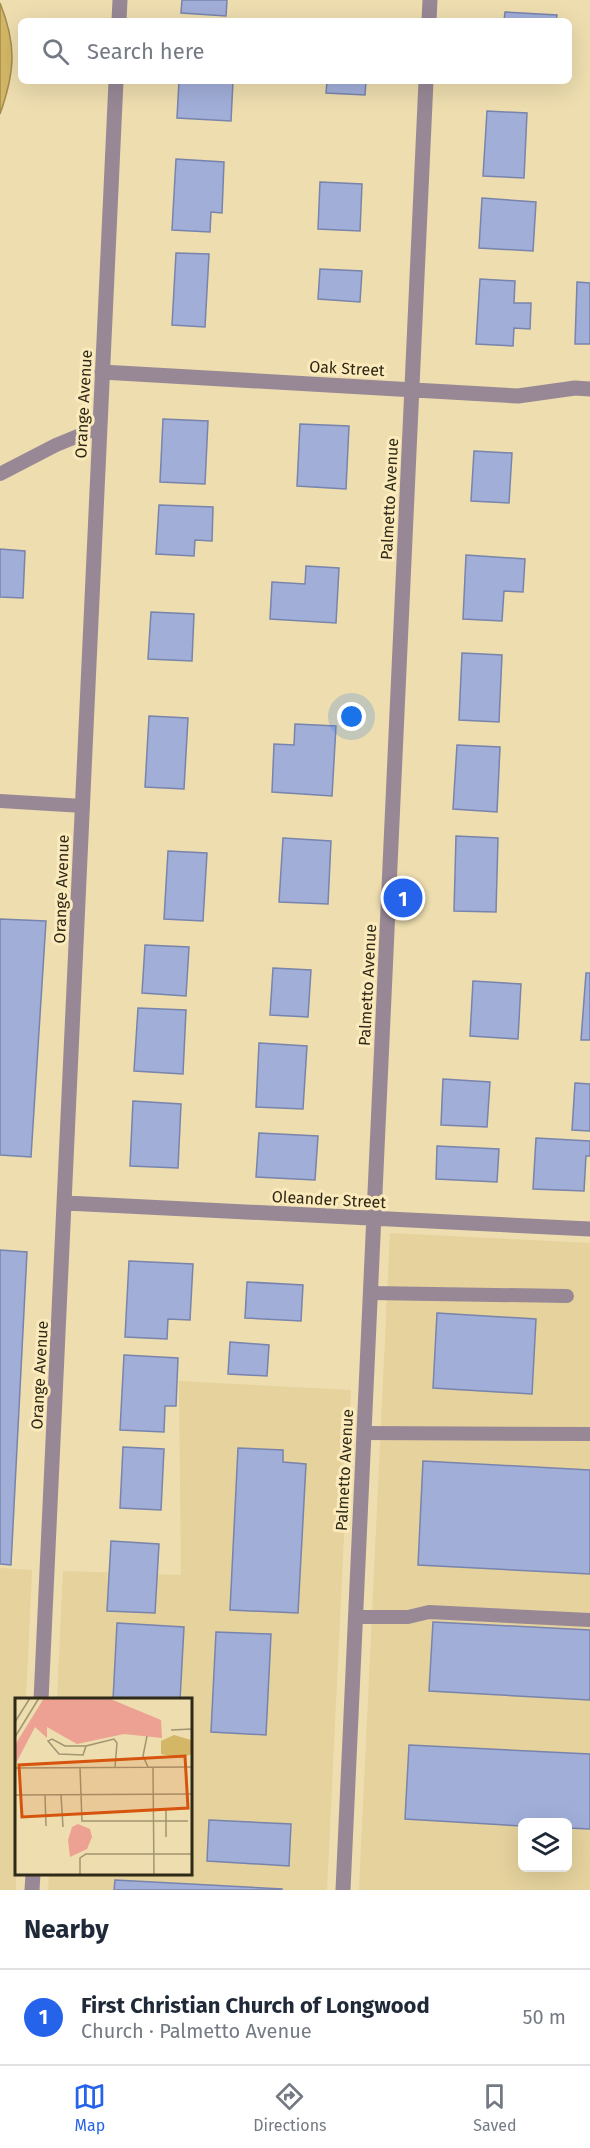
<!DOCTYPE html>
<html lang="en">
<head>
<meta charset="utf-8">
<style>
  :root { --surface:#fff; --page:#f6f6f7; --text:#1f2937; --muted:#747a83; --line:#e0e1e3; --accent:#2563eb }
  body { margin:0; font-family:"Fira Sans",sans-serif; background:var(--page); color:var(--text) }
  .controls { position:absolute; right:18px; bottom:18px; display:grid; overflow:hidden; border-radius:9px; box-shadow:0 6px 24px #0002 }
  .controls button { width:54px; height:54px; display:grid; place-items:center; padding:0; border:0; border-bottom:2px solid var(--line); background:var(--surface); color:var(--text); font:30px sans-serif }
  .you { position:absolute; left:352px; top:717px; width:21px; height:21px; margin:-15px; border:4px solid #fff; border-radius:50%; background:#1a73e8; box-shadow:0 0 0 9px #1a73e833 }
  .badge { display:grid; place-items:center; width:39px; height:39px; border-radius:50%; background:var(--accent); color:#fff; font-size:20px; font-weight:700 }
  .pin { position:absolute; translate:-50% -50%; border:3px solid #fff; box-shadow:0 2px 6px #0006 }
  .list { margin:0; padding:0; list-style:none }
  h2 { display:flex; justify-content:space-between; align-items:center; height:78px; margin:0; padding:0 24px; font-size:26px }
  h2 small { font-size:20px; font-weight:400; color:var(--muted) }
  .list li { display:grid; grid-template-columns:39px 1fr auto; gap:18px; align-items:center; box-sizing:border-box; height:96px; padding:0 24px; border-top:2px solid var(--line) }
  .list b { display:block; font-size:22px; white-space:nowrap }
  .list p { margin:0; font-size:20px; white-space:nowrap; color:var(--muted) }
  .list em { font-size:20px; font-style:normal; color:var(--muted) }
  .icon { flex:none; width:33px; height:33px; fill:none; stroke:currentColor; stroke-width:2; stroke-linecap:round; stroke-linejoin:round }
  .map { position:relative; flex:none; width:590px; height:1890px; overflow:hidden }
  .search { position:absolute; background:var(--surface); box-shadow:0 6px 24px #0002; left:18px; right:18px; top:18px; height:66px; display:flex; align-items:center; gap:15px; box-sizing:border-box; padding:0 21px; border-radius:9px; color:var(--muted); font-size:22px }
  .sheet { height:174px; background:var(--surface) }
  nav { display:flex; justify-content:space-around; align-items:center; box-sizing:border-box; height:84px; border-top:2px solid var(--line); background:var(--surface); font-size:16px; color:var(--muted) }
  nav a { display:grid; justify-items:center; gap:3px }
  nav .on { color:var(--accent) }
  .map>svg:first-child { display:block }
</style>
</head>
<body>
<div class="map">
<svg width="590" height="1890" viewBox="0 0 590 1890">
  <rect width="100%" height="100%" fill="#edddaf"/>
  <!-- built -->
  <path fill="#e5d29d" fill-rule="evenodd" d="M390,1233L590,1243V1890H359ZM522,1822H568V1868H522Z
    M179,1381L351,1390L327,1890H48L49,1874H190V1700L57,1699L63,1571L181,1575Z
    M0,1568L32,1570L26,1699L16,1700V1890H0Z"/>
  <!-- water -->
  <path fill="#d3b766" stroke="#a28c4e" stroke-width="1.5" d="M0,3C17,45 15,72 0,114Z"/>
  <!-- building -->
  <path fill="#a1aed8" stroke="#7884ac" stroke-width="1.5" d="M182,0H227L226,16L181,13Z
    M505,12L557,15L556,21H504Z
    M179,81H233L231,121L177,118Z
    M327,81H366L365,95L326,93Z
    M487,111L527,113L524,178L483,176Z
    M176,159L224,162L222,213L211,212L210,232L172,230Z
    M320,182L362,184L360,231L318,229Z
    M482,198L536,202L533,251L479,248Z
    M176,253L209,254L205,327L172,325Z
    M320,269L362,271L360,302L318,299Z
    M480,279L515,281L514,303H531L530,329L514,328L513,346L476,344Z
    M577,282L590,283V344H575Z
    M163,419L208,421L205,484L160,482Z
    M300,424L349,426L346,489L297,486Z
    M474,451L512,453L509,503L471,501Z
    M159,505L213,507L212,541L195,540L194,556L156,554Z
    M0,549L25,551L23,598L0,597Z
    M466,555L525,559L523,592L504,591L502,621L463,619Z
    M306,566L339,568L336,623L270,619L272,582L305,584Z
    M151,612L194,614L192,661L148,659Z
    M462,653L502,655L499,722L459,720Z
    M149,716L188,718L184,789L145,787Z
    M295,724L336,726L332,796L272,792L274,744L294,745Z
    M457,745L500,747L497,812L453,809Z
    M456,836L498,838L496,912L454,911Z
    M283,838L331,841L328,904L279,902Z
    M168,851L207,853L203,921L164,919Z
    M0,919L46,921L31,1157L0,1155Z
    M145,945L189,947L186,996L142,993Z
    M273,968L311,970L308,1017L270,1015Z
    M586,973H590V1040H581Z
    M473,981L521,984L518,1039L470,1036Z
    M138,1008L186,1010L183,1074L134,1071Z
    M259,1043L307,1046L303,1109L256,1107Z
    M443,1079L490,1082L487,1127L441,1125Z
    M575,1083L590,1084V1131L572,1130Z
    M133,1101L181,1104L178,1168L130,1166Z
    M259,1133L318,1136L315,1180L256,1177Z
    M536,1138L590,1141V1156H586L584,1191L533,1189Z
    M437,1146L499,1149L497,1182L436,1179Z
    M0,1250L27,1252L11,1565L0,1564Z
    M129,1261L193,1264L190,1320L168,1319L167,1339L125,1337Z
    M247,1282L303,1285L301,1321L245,1318Z
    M437,1313L536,1319L532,1394L433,1388Z
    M230,1342L269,1345L267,1376L228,1374Z
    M124,1355L178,1358L176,1406H165L164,1432L120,1430Z
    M123,1447L164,1449L161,1510L120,1508Z
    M238,1448L283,1450V1462L306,1464L298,1613L230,1610Z
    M423,1461L590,1470V1574L418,1565Z
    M111,1541L159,1544L155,1613L107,1611Z
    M433,1622L590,1630V1700L429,1691Z
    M117,1623L184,1627L180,1700H113Z
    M216,1632L271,1634L266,1735L211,1732Z
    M409,1745L590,1754V1829L568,1828V1822H522V1826L405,1819Z
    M209,1820L291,1824L289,1866L207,1861Z
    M115,1880L282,1889V1890H114Z"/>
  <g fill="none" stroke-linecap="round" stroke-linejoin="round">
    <!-- lane -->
    <path stroke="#988896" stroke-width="14" d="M0,474L56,445L100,427
      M0,801L83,806
      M371,1293L567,1296
      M364,1433L590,1434
      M355,1617H408L429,1612L590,1620"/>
    <!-- street -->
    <path stroke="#988896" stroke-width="15" d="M119,21L120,0
      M429,21L430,0
      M102,372L518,396L575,388L590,389
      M66,1203L590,1229
      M41,1700L116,81
      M32,1890L33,1874
      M343,1890L426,81"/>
  </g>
  <g text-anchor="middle" stroke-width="6" stroke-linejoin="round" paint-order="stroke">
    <!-- street labels -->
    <g font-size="16" fill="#2f2917" stroke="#faeabc">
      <text transform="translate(347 368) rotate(3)" y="6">Oak Street</text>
      <text transform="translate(83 404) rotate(-87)" y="6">Orange Avenue</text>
      <text transform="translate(389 499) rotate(-87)" y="6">Palmetto Avenue</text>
      <text transform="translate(61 889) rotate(-88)" y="6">Orange Avenue</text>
      <text transform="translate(367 985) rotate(-87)" y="6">Palmetto Avenue</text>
      <text transform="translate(329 1199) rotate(3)" y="6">Oleander Street</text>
      <text transform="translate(39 1375) rotate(-87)" y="6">Orange Avenue</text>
      <text transform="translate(344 1470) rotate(-87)" y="6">Palmetto Avenue</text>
    </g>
  </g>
  <!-- overview -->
  <g transform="translate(15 1698)">
    <rect width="177" height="177" fill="#edddaf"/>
    <path d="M29,0H93L146,22L147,40L109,36L62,46L32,29V40L20,29L0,67V47ZM63,126L75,131L77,139L72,151L55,159L53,142L57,129Z" fill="#eca192"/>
    <path d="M159,37L176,42L177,56L166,60L146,56V43Z" fill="#d3b766"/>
    <path fill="none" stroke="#a19572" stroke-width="1.5" d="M0,24L15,0M156,32L177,31M132,38L128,58L133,69M0,39L24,0M71,48H50L37,41L33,43L44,56L68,57L71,48L99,41L102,45L100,69M138,69L139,177M0,70L177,69M65,70L67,123H173M0,97L177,96M30,97L31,128M46,97L48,129M151,111V139M65,177V160L71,156H177"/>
    <path fill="#d6540d" fill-opacity="0.15" stroke="#d6540d" stroke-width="3" d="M170,58L173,110L7,119L4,67Z"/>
    <rect width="177" height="177" fill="none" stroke="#2f2917" stroke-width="3"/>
  </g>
</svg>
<div class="controls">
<button><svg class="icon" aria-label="layers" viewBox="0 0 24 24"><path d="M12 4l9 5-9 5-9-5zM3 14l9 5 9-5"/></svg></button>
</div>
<div class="you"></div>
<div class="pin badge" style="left:403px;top:898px">1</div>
<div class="search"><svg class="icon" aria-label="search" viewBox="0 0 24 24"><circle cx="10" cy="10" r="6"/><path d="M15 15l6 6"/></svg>Search here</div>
</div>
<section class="sheet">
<h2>Nearby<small></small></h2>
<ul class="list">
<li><span class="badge">1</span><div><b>First Christian Church of Longwood</b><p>Church · Palmetto Avenue</p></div><em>50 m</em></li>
</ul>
</section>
<nav>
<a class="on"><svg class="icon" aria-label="map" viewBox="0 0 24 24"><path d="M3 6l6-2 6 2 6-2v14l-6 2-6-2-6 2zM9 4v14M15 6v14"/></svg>Map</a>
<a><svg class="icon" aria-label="directions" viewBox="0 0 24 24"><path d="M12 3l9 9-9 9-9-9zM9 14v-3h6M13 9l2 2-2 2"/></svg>Directions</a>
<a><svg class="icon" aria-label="saved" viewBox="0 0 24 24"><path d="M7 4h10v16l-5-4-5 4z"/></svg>Saved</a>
</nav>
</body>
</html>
